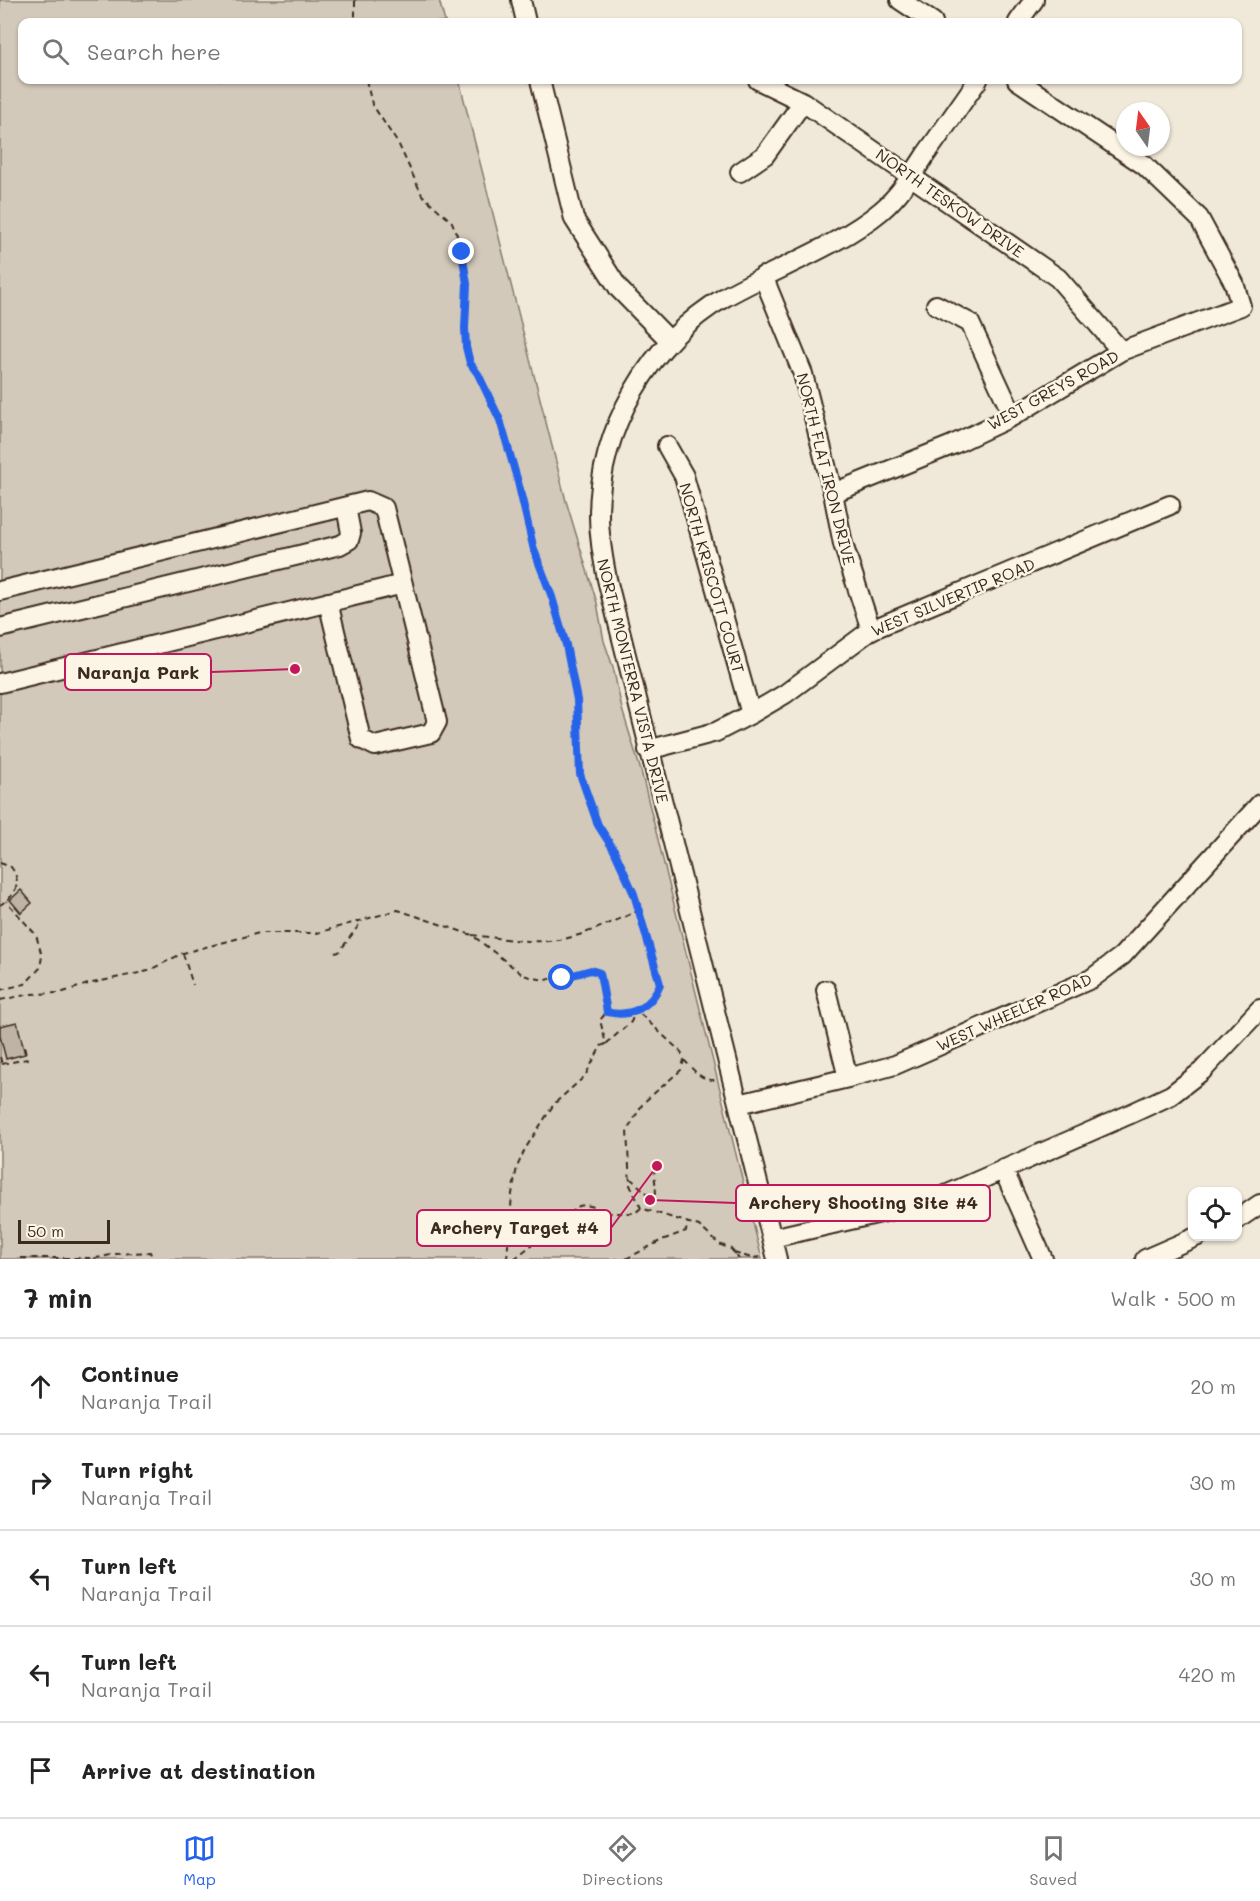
<!DOCTYPE html>
<html lang="en">
<head>
<meta charset="utf-8">
<style>
  :root { --surface:#fff; --page:#f6f6f6; --text:#222; --muted:#767676; --line:#e0e0e0; --accent:#2563eb }
  body { margin:0; font-family:Mali,sans-serif; background:var(--page); color:var(--text) }
  .controls { position:absolute; right:18px; bottom:18px; display:grid; overflow:hidden; border-radius:12px; box-shadow:0 2px 4px #0004 }
  .controls button { width:54px; height:54px; display:grid; place-items:center; padding:0; border:0; border-bottom:2px solid var(--line); background:var(--surface); color:var(--text); font:30px sans-serif }
  .compass { position:absolute; left:1116px; top:102px; width:54px; height:54px; border-radius:50%; background:var(--surface); box-shadow:0 2px 4px #0004; rotate:346deg }
  .scale { position:absolute; left:18px; bottom:15px; width:92px; box-sizing:border-box; padding-left:6px; border:3px solid #3b2a1e; border-top:0; font-size:16px; line-height:21px; white-space:nowrap; color:#3b2a1e; -webkit-text-stroke:4px #fcf5e5; paint-order:stroke }
  .stop { position:absolute; width:18px; height:18px; margin:-14px; border:4px solid #2563eb; border-radius:50%; background:#fff }
  .stop.end { background:#2563eb; border-color:#fff; box-shadow:0 2px 6px #0008 }
  .list { margin:0; padding:0; list-style:none }
  h2 { display:flex; justify-content:space-between; align-items:center; height:78px; margin:0; padding:0 24px; font-size:26px }
  h2 small { font-size:20px; font-weight:400; color:var(--muted) }
  .list li { display:grid; grid-template-columns:39px 1fr auto; gap:18px; align-items:center; box-sizing:border-box; height:96px; padding:0 24px; border-top:2px solid var(--line) }
  .list b { display:block; font-size:22px; white-space:nowrap }
  .list p { margin:0; font-size:20px; white-space:nowrap; color:var(--muted) }
  .list em { font-size:20px; font-style:normal; color:var(--muted) }
  .icon { flex:none; width:33px; height:33px; fill:none; stroke:currentColor; stroke-width:2; stroke-linecap:round; stroke-linejoin:round }
  .map { position:relative; flex:none; width:1260px; height:1259px; overflow:hidden }
  .search { position:absolute; background:var(--surface); box-shadow:0 2px 4px #0004; left:18px; right:18px; top:18px; height:66px; display:flex; align-items:center; gap:15px; box-sizing:border-box; padding:0 21px; border-radius:12px; color:var(--muted); font-size:22px }
  .sheet { height:558px; background:var(--surface) }
  nav { display:flex; justify-content:space-around; align-items:center; box-sizing:border-box; height:84px; border-top:2px solid var(--line); background:var(--surface); font-size:16px; color:var(--muted) }
  nav a { display:grid; justify-items:center; gap:3px }
  nav .on { color:var(--accent) }
  .map>svg:first-child { display:block }
</style>
</head>
<body>
<div class="map">
<svg width="1260" height="1259" viewBox="0 0 1260 1259">
  <rect width="100%" height="100%" fill="#f0e9d9"/>
  <filter id="ink" filterUnits="userSpaceOnUse"><feTurbulence type="fractalNoise" baseFrequency=".0167" numOctaves="2"/><feDisplacementMap in="SourceGraphic" scale="12" xChannelSelector="R" yChannelSelector="G"/><feConvolveMatrix kernelMatrix="1 2 1 2 8 2 1 2 1" color-interpolation-filters="sRGB"/></filter>
  <g filter="url(#ink)">
    <!-- green -->
    <path fill="#d2c9ba" stroke="#867a6c" stroke-width="1.5" d="M0,0H439L445,22H22V80H459L566,501L597,603L604,641L613,667L622,709L641,771L762,1259H0Z"/>
    <!-- building -->
    <path fill="#beb3a4" stroke="#3b2a1e" stroke-width="1.5" d="M21,890L32,903L21,913L10,900Z
      M17,1022L25,1054L6,1059L0,1036V1026Z"/>
    <g fill="none" stroke-linecap="round" stroke-linejoin="round">
      <!-- minor casing -->
      <g stroke="#3b2a1e" stroke-width="22">
        <path id="minor" d="M521,0L526,22
          M900,0L933,22
          M1018,22L1034,0
          M540,80L574,219L619,289L670,341
          M758,80L803,102L1058,278L1121,351
          M740,172L765,155L803,102
          M763,276L803,374L833,493L843,544L871,630
          M936,305L970,323L1013,416
          M667,446L684,476L751,714
          M833,493L952,445L1013,416L1121,351L1241,306L1234,283L1199,218L1144,165L1017,80
          M0,591L368,501L384,508L437,722L431,733L375,746L361,739L328,602
          M0,628L340,545L349,540L351,533L346,507
          M0,683L403,584
          M648,750L716,732L751,714L785,694L871,630L1170,505
          M826,990L848,1078
          M739,1104L848,1078L895,1065L1091,979L1122,956L1260,804
          M1003,1169L1043,1259
          M1238,1219L1260,1204
          M772,1238L907,1207L941,1197L1128,1115L1171,1095L1202,1071L1260,1009
          M777,1259L607,579C603,558 599,538 599,516C599,429 650,341 725,297C774,269 839,246 881,211C899,196 913,174 926,154C944,129 961,104 978,80
          M1145,1259L1198,1236"/>
      </g>
      <!-- path -->
      <path stroke="#3b2a1e" stroke-width="2" stroke-dasharray="6 4.5" stroke-linecap="butt" d="M355,0V22
        M366,80L372,104L399,145L422,195L452,222L457,235L467,284L465,328L466,347L470,363L478,374L500,420L518,482L534,550L552,597L566,645L577,700L581,774L598,825L614,850L634,894L656,968L660,984L657,992L646,1006L630,1013L617,1015L607,1012
        M0,863L11,867C23,883 15,896 0,905
        M472,935C502,938 534,945 564,939C590,933 614,921 638,911
        M335,953L339,952L362,921
        M183,954L193,985
        M0,990L25,984L40,968L42,956L36,935L6,901
        M0,1000L31,994L60,993L88,984L148,971L183,953L259,933H317L398,910L472,935L523,975L534,978L545,980L591,970L600,973L607,1012
        M606,1044L631,1022L636,1010L681,1052L684,1060L681,1070L643,1103L627,1131L630,1185L641,1208
        M0,1057L2,1064L0,1066
        M684,1060C694,1070 701,1081 716,1080
        M2,1064L27,1059L24,1045
        M630,1178L648,1194L653,1195L656,1193L654,1169
        M511,1215L528,1232L533,1243
        M518,1222L548,1214L571,1213L579,1206L585,1205L595,1207L605,1213
        M734,1253L752,1258L760,1257
        M21,1258H96L116,1254L150,1252L153,1259
        M507,1259L512,1194L517,1167L525,1149L554,1104L585,1076L601,1046L606,1044L600,1020L606,1013
        M514,1259L533,1244L554,1231H571L605,1213H635L641,1208L699,1226L719,1244L731,1249L739,1259
        M615,1259H618
        M626,1259L662,1240L686,1231L688,1223"/>
      <!-- minor -->
      <use href="#minor" stroke="#fcf5e5" stroke-width="18"/>
    </g>
  </g>
  <g fill="none" stroke-linecap="round" stroke-linejoin="round" filter="url(#ink)">
    <!-- route -->
    <path stroke="#2563eb" stroke-width="8" d="M462,252L467,284L465,328L466,347L470,363L478,374L500,420L518,482L534,550L552,597L566,645L577,700L580,774L598,825L614,850L634,894L660,984C652,1007 630,1018 607,1012L600,973L591,970L562,978"/>
  </g>
  <g text-anchor="middle" stroke-width="5" stroke-linejoin="round" paint-order="stroke">
    <!-- street labels -->
    <g font-size="16" fill="#3b2a1e" stroke="#fcf5e5">
      <text transform="translate(950 203) rotate(35)" y="6">NORTH TESKOW DRIVE</text>
      <text transform="translate(1053 390) rotate(-29)" y="6">WEST GREYS ROAD</text>
      <text transform="translate(826 469) rotate(76)" y="6">NORTH FLAT IRON DRIVE</text>
      <text transform="translate(712 578) rotate(74)" y="6">NORTH KRISCOTT COURT</text>
      <text transform="translate(953 597) rotate(-23)" y="6">WEST SILVERTIP ROAD</text>
      <text transform="translate(633 681) rotate(76)" y="6">NORTH MONTERRA VISTA DRIVE</text>
      <text transform="translate(1014 1012) rotate(-24)" y="6">WEST WHEELER ROAD</text>
    </g>
  </g>
  <!-- callouts -->
  <path fill="none" stroke="#c2185b" stroke-width="2" d="M295 669L211 672M650 1200L736 1203M657 1166L611 1228"/>
  <g fill="#c2185b" stroke="#fcf5e5" stroke-width="2">
    <circle cx="295" cy="669" r="6"/>
    <circle cx="650" cy="1200" r="6"/>
    <circle cx="657" cy="1166" r="6"/>
  </g>
  <g fill="#fcf5e5" stroke="#c2185b" stroke-width="2">
    <rect x="65" y="654" width="146" height="36" rx="6"/>
    <rect x="736" y="1185" width="254" height="36" rx="6"/>
    <rect x="417" y="1210" width="194" height="36" rx="6"/>
  </g>
  <g font-size="18" text-anchor="middle" font-weight="bold" fill="#3b2a1e">
    <text x="138" y="679">Naranja Park</text>
    <text x="863" y="1209">Archery Shooting Site #4</text>
    <text x="514" y="1234">Archery Target #4</text>
  </g>
</svg>
<div class="controls">
<button><svg class="icon" aria-label="locate" viewBox="0 0 24 24"><circle cx="12" cy="12" r="6"/><path d="M12 2v4M12 18v4M2 12h4M18 12h4"/></svg></button>
</div>
<svg class="compass" viewBox="-18 -18 36 36"><path d="M0-13l5 13h-10z" fill="#e53935"/><path d="M0 13l5-13h-10z" fill="#767676"/></svg>
<div class="scale">50 m</div>
<div class="stop" style="left:562px;top:978px"></div>
<div class="stop end" style="left:462px;top:252px"></div>
<div class="search"><svg class="icon" aria-label="search" viewBox="0 0 24 24"><circle cx="10" cy="10" r="6"/><path d="M15 15l6 6"/></svg>Search here</div>
</div>
<section class="sheet">
<h2>7 min<small>Walk · 500 m</small></h2>
<ul class="list">
<li><svg class="icon" aria-label="ahead" viewBox="0 0 24 24"><path d="M12 20V5M6 11l6-6 6 6"/></svg><div><b>Continue</b><p>Naranja Trail</p></div><em>20 m</em></li>
<li><svg class="icon" aria-label="right" viewBox="0 0 24 24"><path d="M7 20v-9h11M14 6l5 5-5 5"/></svg><div><b>Turn right</b><p>Naranja Trail</p></div><em>30 m</em></li>
<li><svg class="icon" aria-label="left" viewBox="0 0 24 24"><path d="M17 20v-9H6M10 6l-5 5 5 5"/></svg><div><b>Turn left</b><p>Naranja Trail</p></div><em>30 m</em></li>
<li><svg class="icon" aria-label="left" viewBox="0 0 24 24"><path d="M17 20v-9H6M10 6l-5 5 5 5"/></svg><div><b>Turn left</b><p>Naranja Trail</p></div><em>420 m</em></li>
<li><svg class="icon" aria-label="arrive" viewBox="0 0 24 24"><path d="M6 21V4h12l-3 4 3 4H6"/></svg><div><b>Arrive at destination</b></div></li>
</ul>
</section>
<nav>
<a class="on"><svg class="icon" aria-label="map" viewBox="0 0 24 24"><path d="M3 6l6-2 6 2 6-2v14l-6 2-6-2-6 2zM9 4v14M15 6v14"/></svg>Map</a>
<a><svg class="icon" aria-label="directions" viewBox="0 0 24 24"><path d="M12 3l9 9-9 9-9-9zM9 14v-3h6M13 9l2 2-2 2"/></svg>Directions</a>
<a><svg class="icon" aria-label="saved" viewBox="0 0 24 24"><path d="M7 4h10v16l-5-4-5 4z"/></svg>Saved</a>
</nav>
</body>
</html>
